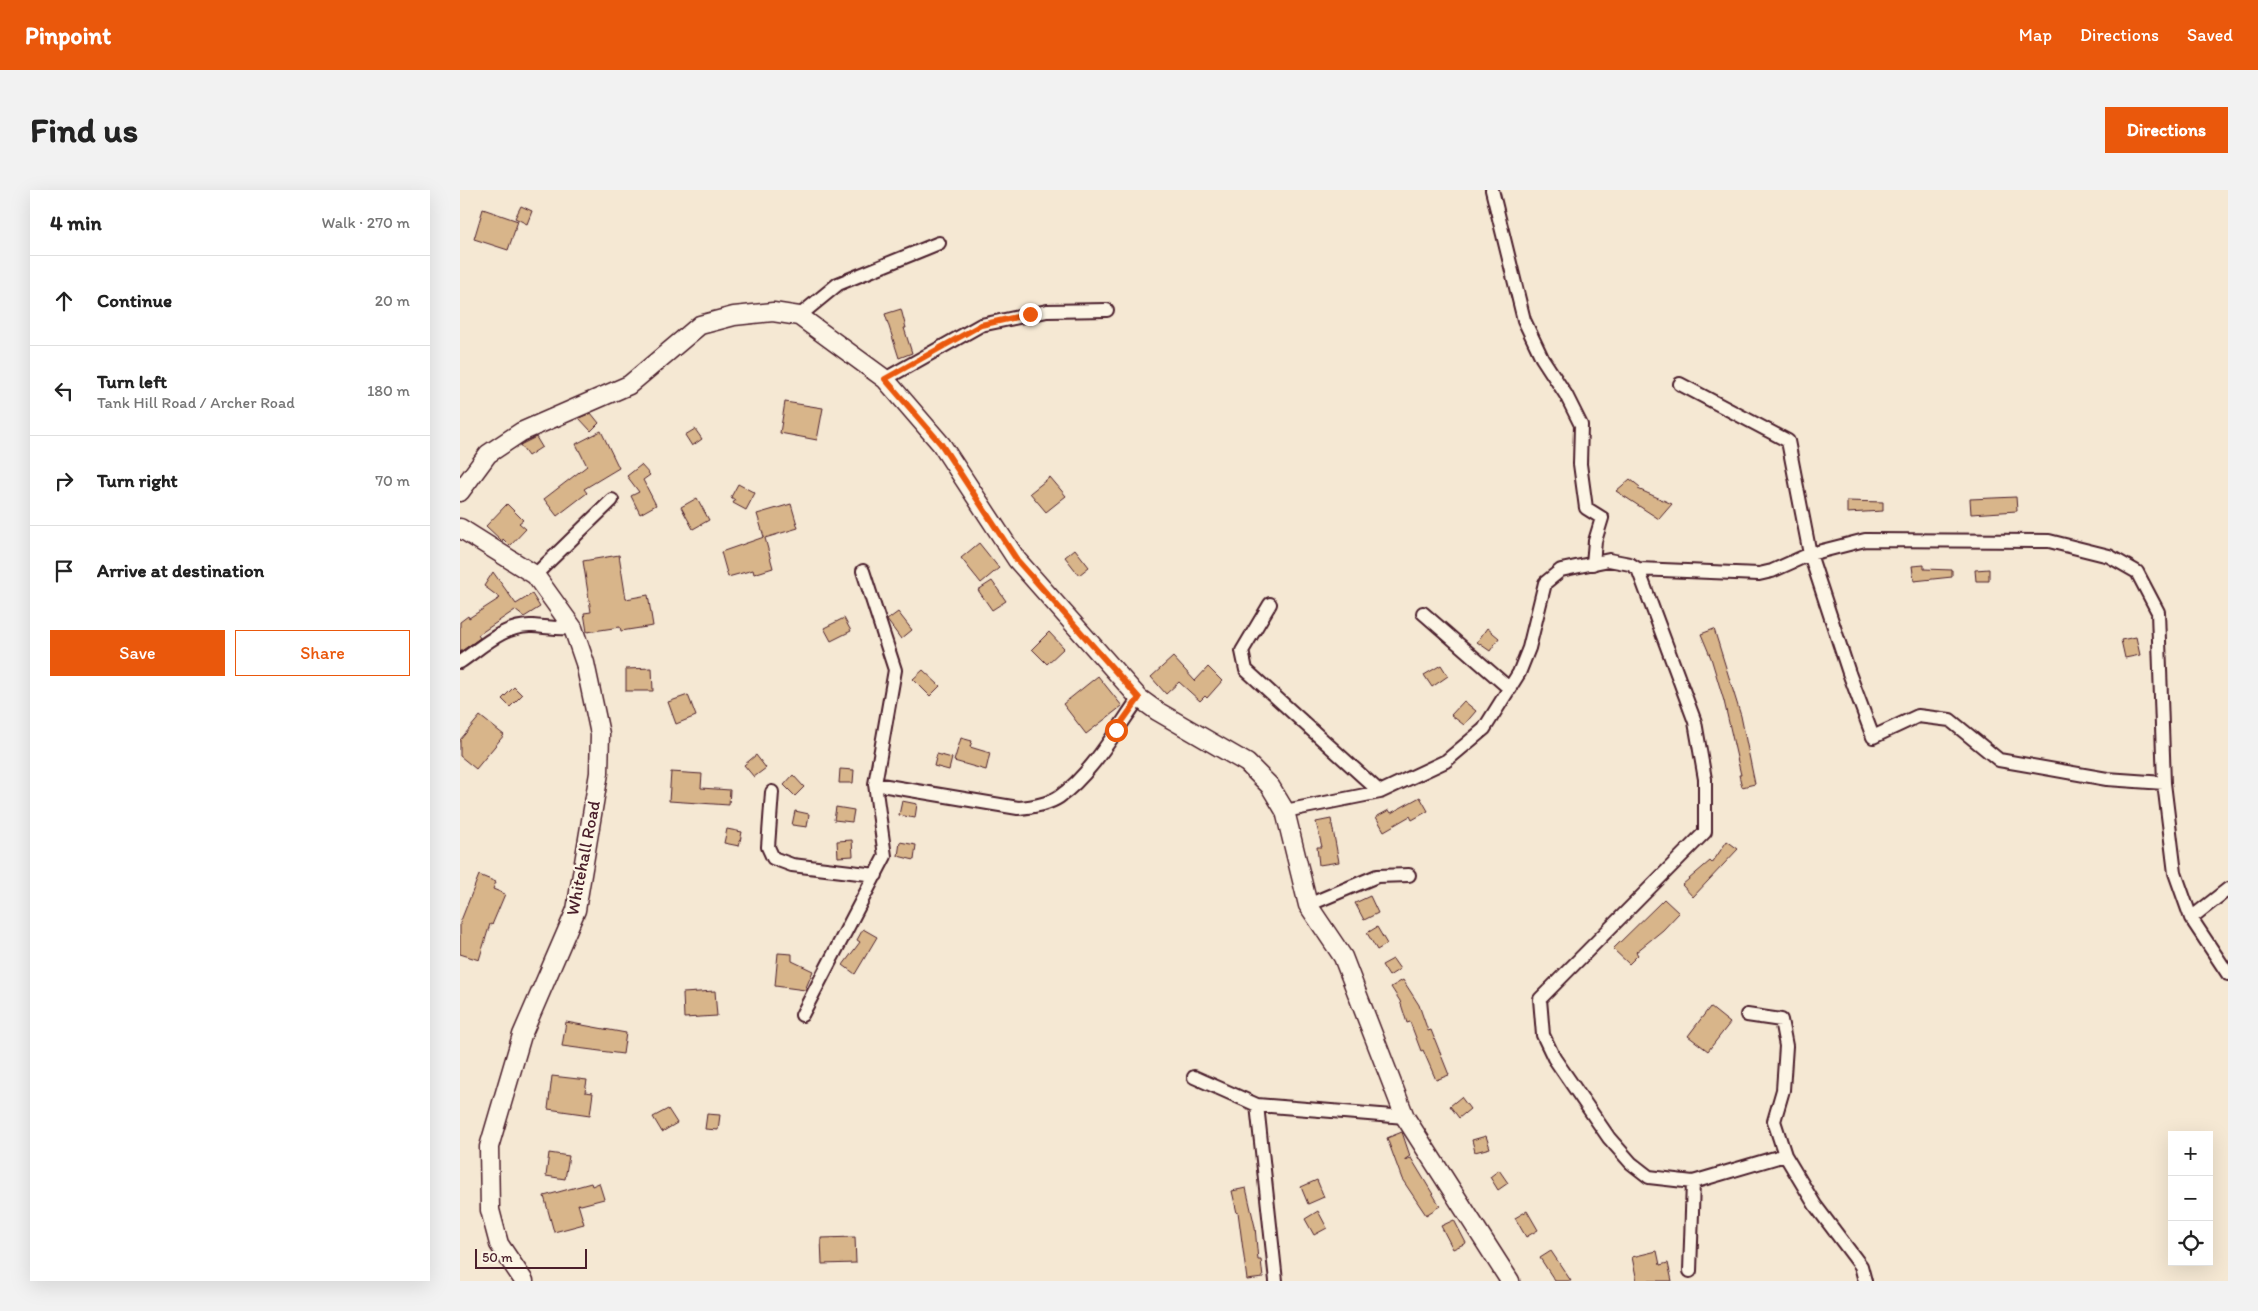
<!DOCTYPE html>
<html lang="en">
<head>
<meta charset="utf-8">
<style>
  :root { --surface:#fff; --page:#f2f2f2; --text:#222; --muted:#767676; --line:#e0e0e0; --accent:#ea580c }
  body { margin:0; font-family:Itim,sans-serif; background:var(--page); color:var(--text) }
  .controls { position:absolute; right:15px; bottom:15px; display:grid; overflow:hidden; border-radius:0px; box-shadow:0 5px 20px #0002 }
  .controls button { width:45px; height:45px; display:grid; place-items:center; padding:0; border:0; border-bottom:1px solid var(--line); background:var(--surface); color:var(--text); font:25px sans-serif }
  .scale { position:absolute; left:15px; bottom:12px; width:112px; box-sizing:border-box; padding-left:5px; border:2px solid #4a1f2b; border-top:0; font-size:14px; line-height:18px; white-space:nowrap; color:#4a1f2b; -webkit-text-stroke:4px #fcf5e5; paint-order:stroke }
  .stop { position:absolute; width:15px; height:15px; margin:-11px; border:4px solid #ea580c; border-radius:50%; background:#fff }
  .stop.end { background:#ea580c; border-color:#fff; box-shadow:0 1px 5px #0008 }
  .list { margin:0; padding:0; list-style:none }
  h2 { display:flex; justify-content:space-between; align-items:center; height:65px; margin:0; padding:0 20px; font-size:21px }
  h2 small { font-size:16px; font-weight:400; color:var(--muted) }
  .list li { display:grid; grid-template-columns:32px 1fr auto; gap:15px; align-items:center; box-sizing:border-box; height:90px; padding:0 20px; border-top:1px solid var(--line) }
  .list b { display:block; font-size:19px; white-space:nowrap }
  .list p { margin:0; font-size:16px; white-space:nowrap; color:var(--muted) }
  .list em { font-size:16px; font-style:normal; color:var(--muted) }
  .actions { display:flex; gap:10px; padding:15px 20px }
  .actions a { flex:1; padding:11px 0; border:1px solid var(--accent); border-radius:0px; text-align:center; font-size:18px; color:var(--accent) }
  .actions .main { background:var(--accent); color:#fff }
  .icon { flex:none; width:28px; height:28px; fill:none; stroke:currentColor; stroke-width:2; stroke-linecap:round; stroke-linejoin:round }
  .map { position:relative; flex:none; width:1768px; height:1091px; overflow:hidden; border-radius:0px }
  header { display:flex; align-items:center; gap:30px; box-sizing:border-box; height:70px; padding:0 25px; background:var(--accent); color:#fff }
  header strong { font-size:24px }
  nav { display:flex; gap:28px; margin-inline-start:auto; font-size:18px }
  .intro { display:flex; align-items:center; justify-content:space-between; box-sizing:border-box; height:120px; padding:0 30px }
  h1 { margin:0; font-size:35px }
  .button { padding:12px 22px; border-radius:0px; background:var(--accent); color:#fff; font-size:18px; font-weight:700 }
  main { display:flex; gap:30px; padding:0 30px }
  aside { flex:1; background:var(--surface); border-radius:0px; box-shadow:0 5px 20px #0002 }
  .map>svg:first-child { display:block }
</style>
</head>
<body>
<header>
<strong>Pinpoint</strong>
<nav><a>Map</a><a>Directions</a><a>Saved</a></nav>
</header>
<div class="intro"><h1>Find us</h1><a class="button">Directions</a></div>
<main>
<aside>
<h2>4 min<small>Walk · 270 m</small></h2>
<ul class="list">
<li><svg class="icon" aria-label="ahead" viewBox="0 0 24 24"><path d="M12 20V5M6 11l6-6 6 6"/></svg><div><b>Continue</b></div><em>20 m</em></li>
<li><svg class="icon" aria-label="left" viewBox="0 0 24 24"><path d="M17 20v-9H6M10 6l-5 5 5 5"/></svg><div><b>Turn left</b><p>Tank Hill Road / Archer Road</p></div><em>180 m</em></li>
<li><svg class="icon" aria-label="right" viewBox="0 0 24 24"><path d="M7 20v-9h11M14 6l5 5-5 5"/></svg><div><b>Turn right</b></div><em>70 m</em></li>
<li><svg class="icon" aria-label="arrive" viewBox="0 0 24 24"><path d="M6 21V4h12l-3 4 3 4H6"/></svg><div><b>Arrive at destination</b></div></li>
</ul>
<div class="actions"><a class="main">Save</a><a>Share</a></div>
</aside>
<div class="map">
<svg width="1768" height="1091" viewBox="0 0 1768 1091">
  <rect width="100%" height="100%" fill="#f5e8d3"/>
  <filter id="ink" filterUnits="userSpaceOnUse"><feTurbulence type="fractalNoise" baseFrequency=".02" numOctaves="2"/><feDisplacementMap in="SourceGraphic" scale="10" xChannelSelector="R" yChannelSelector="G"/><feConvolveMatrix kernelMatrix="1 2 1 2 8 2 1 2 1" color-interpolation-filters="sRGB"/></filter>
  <g filter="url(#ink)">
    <!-- building -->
    <path fill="#d8b58a" stroke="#4a1f2b" d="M61,16L72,21L67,34L55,28Z
      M23,19L58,31L48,60L14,49Z
      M441,119L446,138H444L452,163L439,168L425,124Z
      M325,212L363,218L357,250L320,243Z
      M131,223L139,233L131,241L119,228Z
      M235,239L242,249L232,256L225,245Z
      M141,241L159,278L124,299L127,303L97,326L84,309L127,276L116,254Z
      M76,247L82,257L68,266L60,255Z
      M181,275L190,285L183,290L196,315L180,324L171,306L179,302L167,286Z
      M590,287L606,306L586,322L570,303Z
      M1170,289L1180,297L1178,299L1212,314L1199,329L1156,301Z
      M278,294L295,303L286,320L273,313L275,310L271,307Z
      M1556,307L1557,321L1511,324L1510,309Z
      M237,308L249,330L233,339L221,317Z
      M1387,311L1423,312V321L1387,323Z
      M47,314L63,330L59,333L66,339L50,356L43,349L42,351L26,336Z
      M331,314L338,338L305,348L313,378L294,384L293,380L268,387L261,362L304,347L297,324Z
      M519,353L539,378L521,393L501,368Z
      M615,359L629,377L619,385L605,367Z
      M159,365L166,409L188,405L193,436L161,441L160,437L127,442L124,423L131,422L123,371Z
      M1464,375V379L1492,380V387L1454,391L1452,376Z
      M1529,379V391H1516L1515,380Z
      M33,382L56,414L72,404L80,417L64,427L55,420L18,445L20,448L0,462V432L8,426L9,428L40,408L24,396Z
      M532,391L546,411L532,420L518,400Z
      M438,422L452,440L441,449L427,430Z
      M384,428L391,441L371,451L364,438Z
      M1027,438L1039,448L1030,461L1017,452Z
      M1254,439L1281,526L1295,594L1282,597L1279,585H1281L1264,511L1251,468L1241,444Z
      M589,442L604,458L587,474L572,459Z
      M1676,447L1680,465L1665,468L1661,450Z
      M713,467L735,491L748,477L762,491L747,508L745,506L740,511L719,492L706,504L691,487Z
      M981,475L988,486L972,497L964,485Z
      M192,478L193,501H166V479Z
      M463,480L480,496L470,506L453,489Z
      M638,486L662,516L626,544L603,514Z
      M54,497L62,505L50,517L42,509Z
      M228,505L236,526L216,534L208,512Z
      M1004,511L1016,521L1004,535L991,525Z
      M20,526L44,545L16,579L0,566V550Z
      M501,548L512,551L510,557L530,563L526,580L494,571Z
      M477,564L492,568L489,580L474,576Z
      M296,565L306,578L294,587L284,575Z
      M380,579L394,580L393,593H379Z
      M211,582L242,584L241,598L270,600L269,615L209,611Z
      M333,585L344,597L335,606L324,595Z
      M960,607L968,621L952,630L950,626L924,641L916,627L929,620L931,623Z
      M442,611L457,614L455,628L439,625Z
      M376,617L394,620L392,632L374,630Z
      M335,621L349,624L347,637L332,635Z
      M871,629L879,672L859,675L857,657H862L856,632Z
      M267,639L282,642L279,656L264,653Z
      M392,650L393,666L378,667L377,651Z
      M1267,651L1278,659L1233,707L1222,695L1250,671L1252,673Z
      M440,652L456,655L454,670L438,666Z
      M19,685L36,692L33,699L45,704L32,735L30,734L19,770L0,764V733Z
      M910,706L918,723L904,730L895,713Z
      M1204,709L1219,723L1203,740L1176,762L1178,765L1169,774L1153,759Z
      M917,737L927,754L917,760L907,743Z
      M403,739L417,747L395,784L383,775L400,752L397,750Z
      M318,763L332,764V771L353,781L345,800L315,796Z
      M933,769L940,779L929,786L922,775Z
      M943,790L959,815L968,841L971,840L989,885L976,890L963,860L961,861L950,832L947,833L940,811L931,797Z
      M255,801L257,826L224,828L223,803Z
      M1250,817L1270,833L1248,861L1228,846Z
      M106,832L166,843L163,864L102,856Z
      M92,886L127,890L125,902L133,903L130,925L88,919Z
      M1001,907L1010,919L999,928L990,916Z
      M208,919L217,933L202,942L193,927Z
      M247,924L260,925L258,940L245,939Z
      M942,942L950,966L944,970L951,968L980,1016L966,1025L942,989L927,948Z
      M1026,946L1030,958L1015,962L1012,950Z
      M89,963L109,966L105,989L86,986Z
      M1039,980L1048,993L1038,1000L1030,987Z
      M857,990L864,1007L848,1014L841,997Z
      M131,993L132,996L139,993L144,1009L121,1015L118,1014L124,1034L94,1042L84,1006Z
      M786,998L795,1037L798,1070H801L803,1088L787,1090L778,1022L777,1023L772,1001Z
      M858,1021L867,1038L854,1045L845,1029Z
      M1067,1021L1078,1040L1066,1047L1055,1028Z
      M994,1030L1006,1053L993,1059L981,1036Z
      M395,1047L396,1073L362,1074L361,1048Z
      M1091,1061L1111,1091H1095L1080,1068Z
      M1197,1061L1200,1075L1208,1073L1212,1091H1177L1172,1067Z"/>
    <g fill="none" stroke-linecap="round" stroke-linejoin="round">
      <!-- street casing -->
      <g stroke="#4a1f2b" stroke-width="16">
        <path id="street" d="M1032,0L1064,130L1082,168L1106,205L1121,235L1120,274L1126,318L1142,328L1135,351L1133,374
          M339,126L378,94L479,53
          M425,189L521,135L587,121L647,120
          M1220,194L1328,251L1350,364L1389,483L1413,547L1458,526L1490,530L1539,570L1647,589L1704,593
          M1178,379L1235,532L1245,589V642L1080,809L1083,845L1094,868L1149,948L1171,973L1189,987L1233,992L1325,965L1355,1015L1401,1076L1405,1091
          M75,385L152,310
          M810,414L782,461L786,480L920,602
          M963,423L1050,499
          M0,472C22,457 45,434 73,436C87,437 99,439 113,438
          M415,594L558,618C572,617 587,615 599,607C630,586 657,539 679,508
          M312,602L308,657L313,668L332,675L416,685
          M825,621L920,602L986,571L1024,539L1059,483L1069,458L1085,393L1101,380L1149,370L1170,374L1178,379L1299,384L1312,381L1350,364L1405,350L1589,351L1649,366L1677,382L1698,422L1704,593L1715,683L1731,728L1768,784
          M848,715L917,686L949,685
          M1731,728L1768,699
          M342,825L425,666L415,594L435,480L403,381
          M1287,825L1321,830L1326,856L1323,900L1314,931L1325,965
          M734,887L797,915L945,927
          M797,915L816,1091
          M1230,1081L1233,992"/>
      </g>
      <!-- secondary casing -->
      <g stroke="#4a1f2b" stroke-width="21">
        <path id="secondary" d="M0,302L28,264L61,242L169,195L240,135L274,126L313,122L339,126L425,189L481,254L557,370L679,508L697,521L787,573L810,596L825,621L848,715L883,767L945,927L1050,1091
          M0,338L75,385L113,438L125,473L140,544L139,583L116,720L62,845L29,957L30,1020L39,1054L64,1091"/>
      </g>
      <!-- street -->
      <use href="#street" stroke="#fcf5e5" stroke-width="12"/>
      <!-- secondary -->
      <use href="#secondary" stroke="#fcf5e5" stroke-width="18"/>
    </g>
  </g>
  <g fill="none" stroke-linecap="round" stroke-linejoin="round" filter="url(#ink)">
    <!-- route -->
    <path stroke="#ea580c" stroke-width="6" d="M570,124L521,135L425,189L481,254L557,370L679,508L656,540"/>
  </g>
  <g text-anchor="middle" stroke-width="4.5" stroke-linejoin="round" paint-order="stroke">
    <!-- street labels -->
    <g font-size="18" fill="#4a1f2b" stroke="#fcf5e5">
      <text transform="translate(123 668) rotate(-79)" y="6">Whitehall Road</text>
    </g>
  </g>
</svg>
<div class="controls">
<button>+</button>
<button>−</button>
<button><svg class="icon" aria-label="locate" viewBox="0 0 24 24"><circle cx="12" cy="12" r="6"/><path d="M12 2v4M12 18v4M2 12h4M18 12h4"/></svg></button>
</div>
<div class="scale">50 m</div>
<div class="stop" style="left:656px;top:540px"></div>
<div class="stop end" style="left:570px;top:124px"></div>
</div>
</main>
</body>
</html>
